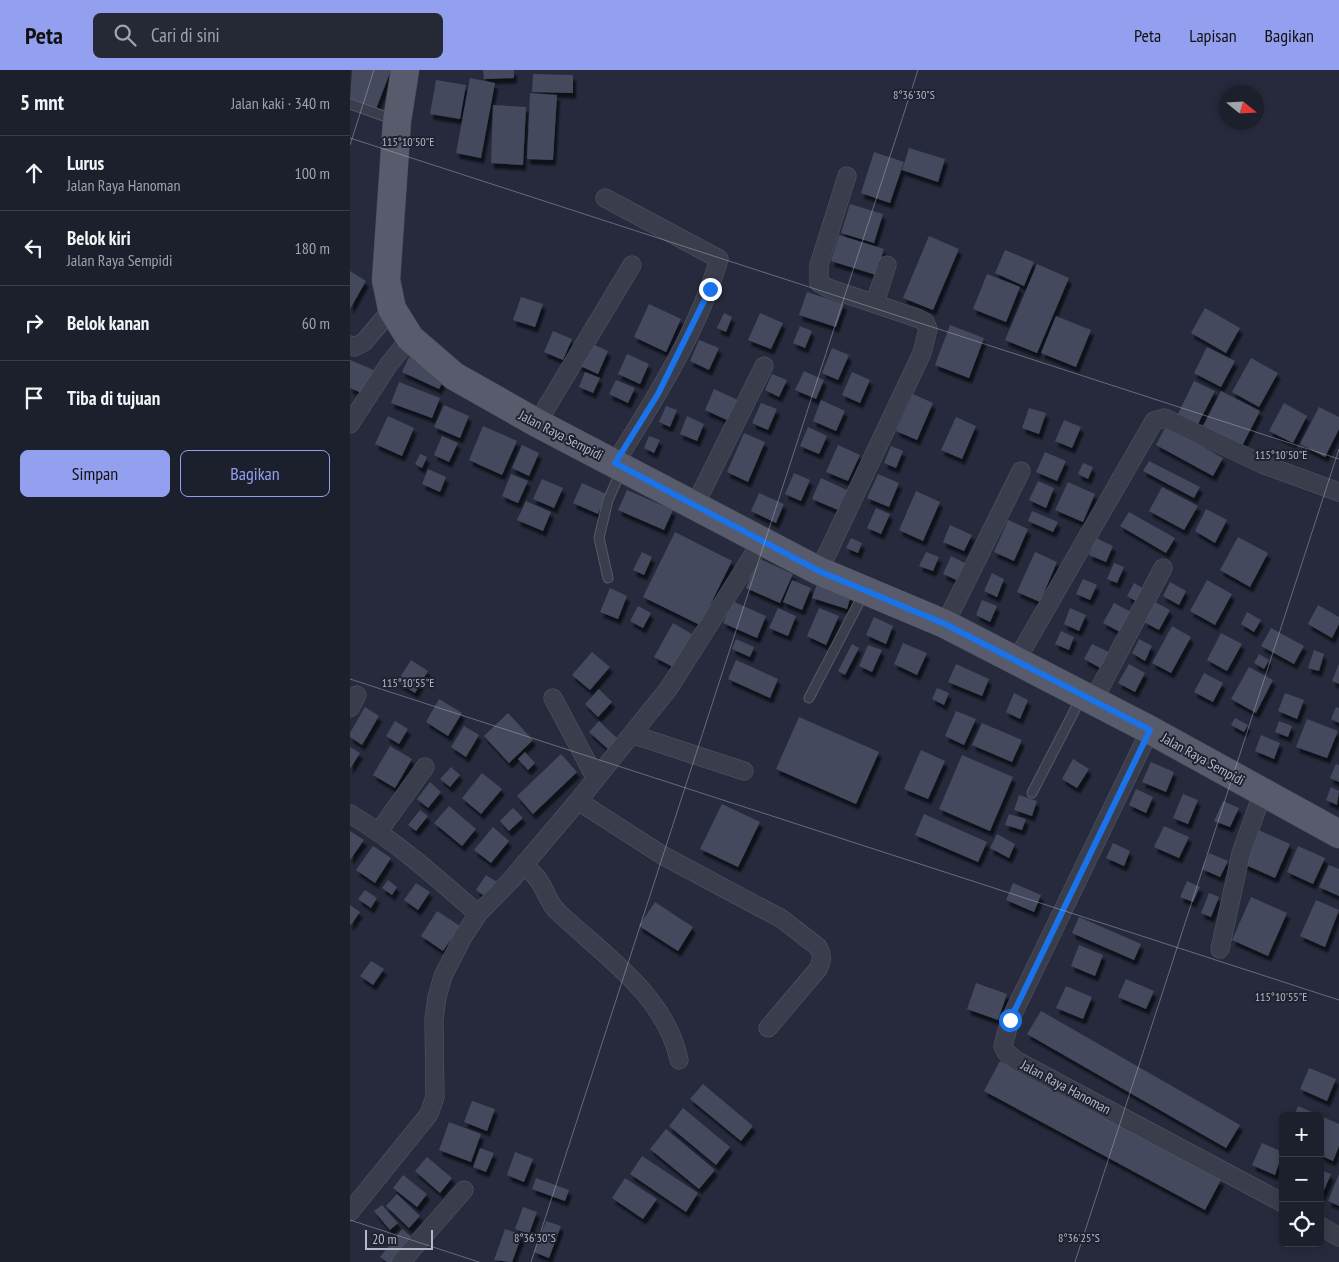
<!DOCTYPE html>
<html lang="id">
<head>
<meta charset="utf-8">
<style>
  :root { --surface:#1c202d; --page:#252835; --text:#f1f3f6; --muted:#a0a3aa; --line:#3a3e49; --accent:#939fef }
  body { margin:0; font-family:"PT Sans Narrow",sans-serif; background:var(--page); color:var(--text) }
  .controls { position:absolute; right:15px; bottom:15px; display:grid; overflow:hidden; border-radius:8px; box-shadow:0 2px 8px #0003 }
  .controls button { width:45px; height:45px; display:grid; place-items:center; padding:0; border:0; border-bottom:1px solid var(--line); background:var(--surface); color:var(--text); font:25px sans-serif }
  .compass { position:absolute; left:869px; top:15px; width:45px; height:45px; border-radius:50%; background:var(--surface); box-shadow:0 2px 8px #0003; rotate:108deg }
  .scale { position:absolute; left:15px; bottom:12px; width:68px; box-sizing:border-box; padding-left:5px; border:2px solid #b5b8c7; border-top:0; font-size:14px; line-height:18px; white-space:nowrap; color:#b5b8c7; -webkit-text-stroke:4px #1f2231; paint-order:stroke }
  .stop { position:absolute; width:15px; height:15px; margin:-11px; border:4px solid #1a73e8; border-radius:50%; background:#fff }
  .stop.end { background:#1a73e8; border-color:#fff; box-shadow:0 1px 5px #0008 }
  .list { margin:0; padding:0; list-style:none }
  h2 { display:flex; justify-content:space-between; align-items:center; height:65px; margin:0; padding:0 20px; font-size:21px }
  h2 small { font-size:16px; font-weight:400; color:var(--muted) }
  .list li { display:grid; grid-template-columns:32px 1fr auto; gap:15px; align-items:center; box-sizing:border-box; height:75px; padding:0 20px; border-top:1px solid var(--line) }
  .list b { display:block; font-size:19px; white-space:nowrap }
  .list p { margin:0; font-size:16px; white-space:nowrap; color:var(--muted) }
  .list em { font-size:16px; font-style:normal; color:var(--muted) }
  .actions { display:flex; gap:10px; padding:15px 20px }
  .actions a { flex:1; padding:11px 0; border:1px solid var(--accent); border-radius:8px; text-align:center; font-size:18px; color:var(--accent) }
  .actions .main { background:var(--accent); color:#111 }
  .icon { flex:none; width:28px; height:28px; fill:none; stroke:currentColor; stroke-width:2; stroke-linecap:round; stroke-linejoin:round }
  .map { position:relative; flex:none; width:989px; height:1192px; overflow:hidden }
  header { display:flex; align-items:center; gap:30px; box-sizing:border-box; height:70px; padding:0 25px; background:var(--accent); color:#111 }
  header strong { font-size:24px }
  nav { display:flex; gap:28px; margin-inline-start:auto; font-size:18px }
  .search { width:350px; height:45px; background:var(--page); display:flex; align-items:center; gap:12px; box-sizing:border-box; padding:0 18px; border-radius:8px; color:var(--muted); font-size:19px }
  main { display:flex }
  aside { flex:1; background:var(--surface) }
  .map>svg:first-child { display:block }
</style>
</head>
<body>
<header>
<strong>Peta</strong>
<div class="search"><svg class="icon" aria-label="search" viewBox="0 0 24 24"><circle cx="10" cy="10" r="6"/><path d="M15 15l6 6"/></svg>Cari di sini</div>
<nav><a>Peta</a><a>Lapisan</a><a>Bagikan</a></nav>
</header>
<main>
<aside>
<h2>5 mnt<small>Jalan kaki · 340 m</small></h2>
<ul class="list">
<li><svg class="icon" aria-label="ahead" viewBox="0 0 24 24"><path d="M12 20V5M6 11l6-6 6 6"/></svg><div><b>Lurus</b><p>Jalan Raya Hanoman</p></div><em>100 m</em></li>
<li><svg class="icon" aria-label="left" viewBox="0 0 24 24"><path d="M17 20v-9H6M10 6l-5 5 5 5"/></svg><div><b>Belok kiri</b><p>Jalan Raya Sempidi</p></div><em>180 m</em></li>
<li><svg class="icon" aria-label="right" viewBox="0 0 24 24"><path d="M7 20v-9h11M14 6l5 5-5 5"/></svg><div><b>Belok kanan</b></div><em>60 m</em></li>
<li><svg class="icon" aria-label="arrive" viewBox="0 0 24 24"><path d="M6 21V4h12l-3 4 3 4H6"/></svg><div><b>Tiba di tujuan</b></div></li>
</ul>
<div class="actions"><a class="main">Simpan</a><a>Bagikan</a></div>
</aside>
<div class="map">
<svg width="989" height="1192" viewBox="0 0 989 1192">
  <defs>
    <filter id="shadow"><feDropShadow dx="3" dy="5.5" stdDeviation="1" flood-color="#0009"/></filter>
  </defs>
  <rect width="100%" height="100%" fill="#262a3c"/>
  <!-- building -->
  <path fill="#45495d" filter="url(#shadow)" d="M2,0H41L26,39L0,30Z
    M133,0H164V8L134,9Z
    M183,4L223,5V23L182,22Z
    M120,8L145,13L131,88L106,83Z
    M86,10L116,15L110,49L80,44Z
    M180,23L207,25L203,90L177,89Z
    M143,35L176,37L173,95L141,93Z
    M559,78L595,89L588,112L552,100Z
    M524,82L554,92L540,133L511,123Z
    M500,134L533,144L524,173L491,163Z
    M489,165L534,179L526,205L481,191Z
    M579,166L609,179L583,240L553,228Z
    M655,180L684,192L674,216L645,203Z
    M687,194L719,208L687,283L655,270Z
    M0,201L16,211L0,239Z
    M637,204L670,217L656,252L623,239Z
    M457,222L494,234L486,257L449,245Z
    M171,227L193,234L185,257L163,250Z
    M299,234L331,249L316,282L284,267Z
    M855,238L890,258L876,283L841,263Z
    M374,243L382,247L376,262L367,258Z
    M410,243L433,253L421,279L398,270Z
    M706,246L741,260L726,297L691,283Z
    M600,255L634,268L619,308L585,295Z
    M450,256L462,261L455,278L443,273Z
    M203,261L222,269L213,290L194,282Z
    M349,270L369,278L359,300L340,291Z
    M238,272L258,281L248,304L228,295Z
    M857,277L885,291L871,317L844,303Z
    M482,278L499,285L488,310L472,303Z
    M277,284L299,294L290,314L268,304Z
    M59,287L96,305L89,319L52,302Z
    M901,288L928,303L909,337L882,322Z
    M0,290L24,300L14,324L0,318Z
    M454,301L474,310L466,329L445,320Z
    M235,302L250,308L243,323L229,317Z
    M502,302L520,310L510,333L492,325Z
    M422,304L437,310L429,327L415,320Z
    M266,310L285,318L278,333L259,324Z
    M844,311L865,321L846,358L826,348Z
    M49,312L90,328L82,348L41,333Z
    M364,319L388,330L379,351L355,340Z
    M871,321L910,341L892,376L853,356Z
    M563,324L583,333L567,370L546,361Z
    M471,330L495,341L486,361L463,351Z
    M411,333L427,339L418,360L402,353Z
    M934,333L957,346L943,373L919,361Z
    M94,335L119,346L110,368L84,357Z
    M316,336L327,340L320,357L309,352Z
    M969,337L989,347V359L975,387L950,374Z
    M679,338L696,343L689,364L672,358Z
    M38,346L64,358L52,386L25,374Z
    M337,346L354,354L347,371L330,364Z
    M606,347L626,356L612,389L591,380Z
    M714,350L731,357L722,378L705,371Z
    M133,356L167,371L152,405L119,390Z
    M816,356L873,388L863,406L806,375Z
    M458,357L477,366L469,384L450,376Z
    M394,363L415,372L398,412L377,402Z
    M92,366L108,373L99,392L84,385Z
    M299,366L310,370L304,383L294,378Z
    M172,375L189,383L179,406L162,398Z
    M488,375L510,385L498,411L476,402Z
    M541,376L553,381L546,398L534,393Z
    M695,382L716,391L707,411L686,402Z
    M70,384L77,387L72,398L65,394Z
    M799,391L850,417L844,428L793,401Z
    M733,393L743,397L738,409L728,404Z
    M78,399L96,407L90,422L72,414Z
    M444,403L460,410L451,431L435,424Z
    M161,404L178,411L168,433L152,426Z
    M528,404L549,413L539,437L517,428Z
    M471,408L497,420L488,440L462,429Z
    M192,409L213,418L204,438L183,429Z
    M688,411L704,418L696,438L679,430Z
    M718,412L745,424L733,452L705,440Z
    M232,413L256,424L248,444L223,433Z
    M812,417L848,436L834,460L799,441Z
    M277,420L323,440L314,460L268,440Z
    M566,421L590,432L573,471L549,460Z
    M409,423L434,434L426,453L401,441Z
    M176,431L201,442L193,461L167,450Z
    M526,438L540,444L531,464L517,458Z
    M856,439L877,450L865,473L845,461Z
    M682,441L708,452L703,462L678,451Z
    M779,442L825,468L816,483L770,456Z
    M658,450L678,459L664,491L644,482Z
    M600,455L622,465L614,481L593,472Z
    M325,462L382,491L350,555L293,527Z
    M888,467L918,483L900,517L870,500Z
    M501,468L512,473L508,483L496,478Z
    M746,468L763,476L756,492L739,485Z
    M292,482L302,487L294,505L283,500Z
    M576,482L589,487L583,501L569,496Z
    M685,482L707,492L690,532L667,522Z
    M601,486L619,495L611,512L593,504Z
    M408,488L443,504L430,533L396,518Z
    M764,493L774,497L767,513L757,509Z
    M642,503L654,509L647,527L634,521Z
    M733,509L747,515L740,530L726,524Z
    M442,510L461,518L452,540L433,532Z
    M857,510L882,524L865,555L840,541Z
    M820,512L836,521L829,535L813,526Z
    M784,513L798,521L791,534L777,526Z
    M467,514L501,525L497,539L462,528Z
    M260,518L277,526L268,549L250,542Z
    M632,530L647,536L640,552L626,545Z
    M382,531L416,546L407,568L373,553Z
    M805,532L820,540L809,560L794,552Z
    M764,533L783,543L772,563L753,553Z
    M968,535L989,547V554L982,568L958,554Z
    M288,536L301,543L293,558L280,551Z
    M428,538L446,546L438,566L419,558Z
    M469,538L489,546L476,575L457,566Z
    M720,538L736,545L729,561L714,554Z
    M897,542L911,550L904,562L891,554Z
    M524,547L543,556L536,574L516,565Z
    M323,553L342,564L323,597L304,587Z
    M822,556L841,567L821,603L802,593Z
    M921,558L954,576L944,594L911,576Z
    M711,561L724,567L719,580L705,574Z
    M871,563L892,574L877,601L857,590Z
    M386,569L404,577L400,587L382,579Z
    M789,569L802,576L795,591L782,583Z
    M553,573L577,583L567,605L544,594Z
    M502,574L509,578L495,605L488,601Z
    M742,574L763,584L754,600L734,589Z
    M518,575L532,580L522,602L509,596Z
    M964,580L974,584L969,601L958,598Z
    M242,582L260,597L240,620L222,605Z
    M909,584L919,590L914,599L904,593Z
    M61,590L78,601L65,623L47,612Z
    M386,590L428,609L420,628L378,609Z
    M606,594L639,609L632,626L598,612Z
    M779,594L795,603L785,622L768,613Z
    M989,594V614L982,611Z
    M899,597L923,610L906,643L881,629Z
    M854,603L873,613L863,632L844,622Z
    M587,618L599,623L594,635L582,629Z
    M249,619L262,632L248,647L235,634Z
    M664,623L678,630L670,649L656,642Z
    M935,623L954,630L947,649L928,641Z
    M89,629L112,643L98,666L76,652Z
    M15,637L29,646L12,675L0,667V663Z
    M986,637L989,638V653L981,649Z
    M606,641L626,649L614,675L595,666Z
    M158,643L183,670L159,693L134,666Z
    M449,647L529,682L506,734L426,699Z
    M885,648L898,655L894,662L881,655Z
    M957,649L988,661L977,688L946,677Z
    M45,651L58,659L49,674L36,666Z
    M249,651L268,669L258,679L239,662Z
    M929,651L942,656L938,667L925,662Z
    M632,653L672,670L662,692L622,675Z
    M114,656L129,665L116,687L101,677Z
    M911,665L930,673L924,689L905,681Z
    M40,676L62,689L45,718L23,705Z
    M0,677L10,683L0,699Z
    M571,680L595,691L578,729L554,719Z
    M175,682L185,693L178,700L168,689Z
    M211,684L227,702L183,744L167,726Z
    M612,685L663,707L640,761L589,739Z
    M723,689L739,699L727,718L712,709Z
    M801,692L824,702L816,722L792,712Z
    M986,694L989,695V712L980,708Z
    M101,697L110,705L100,717L90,709Z
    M132,703L152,719L131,744L112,728Z
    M80,712L91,722L78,738L67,729Z
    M981,717L989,721L987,735L976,730Z
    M786,719L803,727L796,743L779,735Z
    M833,724L848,730L838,754L823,748Z
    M669,725L687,731L682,746L664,740Z
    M873,731L889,738L880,757L864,751Z
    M372,734L410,752L388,797L350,779Z
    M99,736L126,759L112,776L84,753Z
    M163,738L173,748L159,761L150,751Z
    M70,740L78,746L66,761L58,755Z
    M574,744L637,772L628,792L565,765Z
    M659,744L676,749L672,760L655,755Z
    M814,756L839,767L829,788L804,777Z
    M143,757L159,771L141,793L124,780Z
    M906,759L940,774L925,808L891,793Z
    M0,761L14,770L0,790Z
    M647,764L665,774L659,788L640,778Z
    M763,773L780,781L774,796L756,788Z
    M23,776L41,788L25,813L6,800Z
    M948,776L975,788L963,814L937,802Z
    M859,783L878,791L870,807L852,799Z
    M979,795L989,799V826L969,817Z
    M136,805L147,812L137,828L126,820Z
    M38,810L47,817L42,825L32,818Z
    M837,811L850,817L843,832L830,827Z
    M66,813L80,822L68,840L54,830Z
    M663,813L691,825L684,842L656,830Z
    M15,820L27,828L21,838L8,829Z
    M859,823L869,827L861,847L851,843Z
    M901,827L937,843L918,886L882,870Z
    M966,830L989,840L975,877L950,866Z
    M305,832L343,857L328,881L289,856Z
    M0,835L10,842L1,855L0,854Z
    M87,841L110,856L93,881L71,866Z
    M729,847L791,874L784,890L722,863Z
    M729,875L753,885L745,906L721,896Z
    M21,891L34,899L23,915L10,906Z
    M776,909L804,921L796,939L768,927Z
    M626,913L657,924L648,950L617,939Z
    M716,916L742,927L733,949L706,938Z
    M691,941L890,1055L876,1078L677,964Z
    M650,991L871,1110L855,1140L634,1021Z
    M959,998L986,1009L977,1031L950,1019Z
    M353,1014L403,1056L391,1071L340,1029Z
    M122,1031L145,1039L137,1061L114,1052Z
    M948,1036L989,1054V1076L983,1091L970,1085V1046H944Z
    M333,1038L380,1077L366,1095L319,1056Z
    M99,1052L131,1064L121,1092L89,1080Z
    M316,1059L365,1100L349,1119L300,1079Z
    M912,1073L933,1082L925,1105L902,1095Z
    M130,1078L144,1083L136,1102L123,1097Z
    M165,1082L183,1089L174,1112L157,1105Z
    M292,1086L348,1123L336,1142L280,1104Z
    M77,1087L102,1108L90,1123L65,1101Z
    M970,1100L981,1104L972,1125L970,1124Z
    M989,1104V1136L978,1131Z
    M53,1105L77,1124L67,1137L43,1118Z
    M186,1108L219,1120L215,1131L182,1119Z
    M275,1108L307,1129L293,1149L262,1128Z
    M47,1124L70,1146L59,1158L36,1136Z
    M32,1135L48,1153L40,1160L24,1141Z
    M173,1137L187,1142L179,1164L165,1159Z
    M196,1151L211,1156L199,1188L184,1182Z
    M52,1159L63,1168L45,1192H37L30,1187Z
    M155,1159L172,1165L162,1192L144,1190Z"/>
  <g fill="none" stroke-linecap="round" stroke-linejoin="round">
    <!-- service casing -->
    <g stroke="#555867" stroke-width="11">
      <path id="service" d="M0,34L45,50
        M258,508L249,468L258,430L271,401
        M459,628L514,523
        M682,723L731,628"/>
    </g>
    <!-- minor casing -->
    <g stroke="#555867" stroke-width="19">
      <path id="minor" d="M255,128L369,189C348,261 305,329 265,393
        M525,233L537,195
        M0,275L4,277L14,272L42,239
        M187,353L282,195
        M0,354L39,294L60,268
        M345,435L414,296
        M469,501L572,283L578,259L575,252L567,248L478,218L469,213V195L497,106
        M595,554L671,401
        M666,591L804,351L815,348L912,394L989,422
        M203,628L246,709
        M743,631L813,498
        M0,638L7,625
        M800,660L660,950L653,976L656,982L667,991L933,1133
        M284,665L394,701
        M228,731L312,785L432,849L468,877C473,886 472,891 468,899L418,958
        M0,744C47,772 87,808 128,844
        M29,761L75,697
        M174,794C178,799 183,803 187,808C195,818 198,832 207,841C252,884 316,925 329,990
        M870,879L891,783L913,722
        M0,1142L79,1044L85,1027L84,950L87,927L93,906L113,867L128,844L161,810L228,731L319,618L412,471
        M970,1156L989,1167
        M51,1192L114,1120"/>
    </g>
    <!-- primary casing -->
    <g stroke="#434655" stroke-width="29">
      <path id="primary" d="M55,0L47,51L36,210L42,239L60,268L104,306L187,353L469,501L595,554L800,660L989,764"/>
    </g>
    <!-- service -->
    <use href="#service" stroke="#3a3d4c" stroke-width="9"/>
    <!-- minor -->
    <use href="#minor" stroke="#3a3d4c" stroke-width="18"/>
    <!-- primary -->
    <use href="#primary" stroke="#585b6c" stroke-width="28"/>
  </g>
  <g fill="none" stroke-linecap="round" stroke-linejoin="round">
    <!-- route -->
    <path stroke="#1a73e8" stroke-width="6" d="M360,219L308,324L265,393L469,501L595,554L800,660L660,950"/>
  </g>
  <!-- ticks -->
  <path fill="none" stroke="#b5b8c7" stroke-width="1" stroke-opacity="0.45" d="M0,68L989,389M0,75L24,0M0,609L989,930M0,1150L129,1192M181,1192L568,0M725,1192L989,379"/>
  <g text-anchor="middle" stroke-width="4" stroke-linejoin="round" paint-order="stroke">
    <!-- street labels -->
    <g font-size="14" fill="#b5b8c7" stroke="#1f2231">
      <text transform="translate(211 365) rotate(27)" y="5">Jalan Raya Sempidi</text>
      <text transform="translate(853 689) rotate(29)" y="5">Jalan Raya Sempidi</text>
      <text transform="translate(716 1017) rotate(28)" y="5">Jalan Raya Hanoman</text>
    </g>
  </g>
  <g font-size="12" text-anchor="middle" fill="#b5b8c7" stroke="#1f2231" stroke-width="4" stroke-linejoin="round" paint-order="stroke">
    <text x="564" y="29">8°36'30"S</text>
    <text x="58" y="76">115°10'50"E</text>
    <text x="931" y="389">115°10'50"E</text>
    <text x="58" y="617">115°10'55"E</text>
    <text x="931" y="931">115°10'55"E</text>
    <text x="185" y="1172">8°36'30"S</text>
    <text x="729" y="1172">8°36'25"S</text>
  </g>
</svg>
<div class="controls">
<button>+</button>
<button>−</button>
<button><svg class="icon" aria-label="locate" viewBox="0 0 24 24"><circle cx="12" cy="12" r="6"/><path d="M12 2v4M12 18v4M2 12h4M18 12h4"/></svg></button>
</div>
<svg class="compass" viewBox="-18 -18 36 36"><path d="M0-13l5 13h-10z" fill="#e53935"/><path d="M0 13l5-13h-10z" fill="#a0a3aa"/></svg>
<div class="scale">20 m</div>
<div class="stop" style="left:660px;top:950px"></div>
<div class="stop end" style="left:360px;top:219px"></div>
</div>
</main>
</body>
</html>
